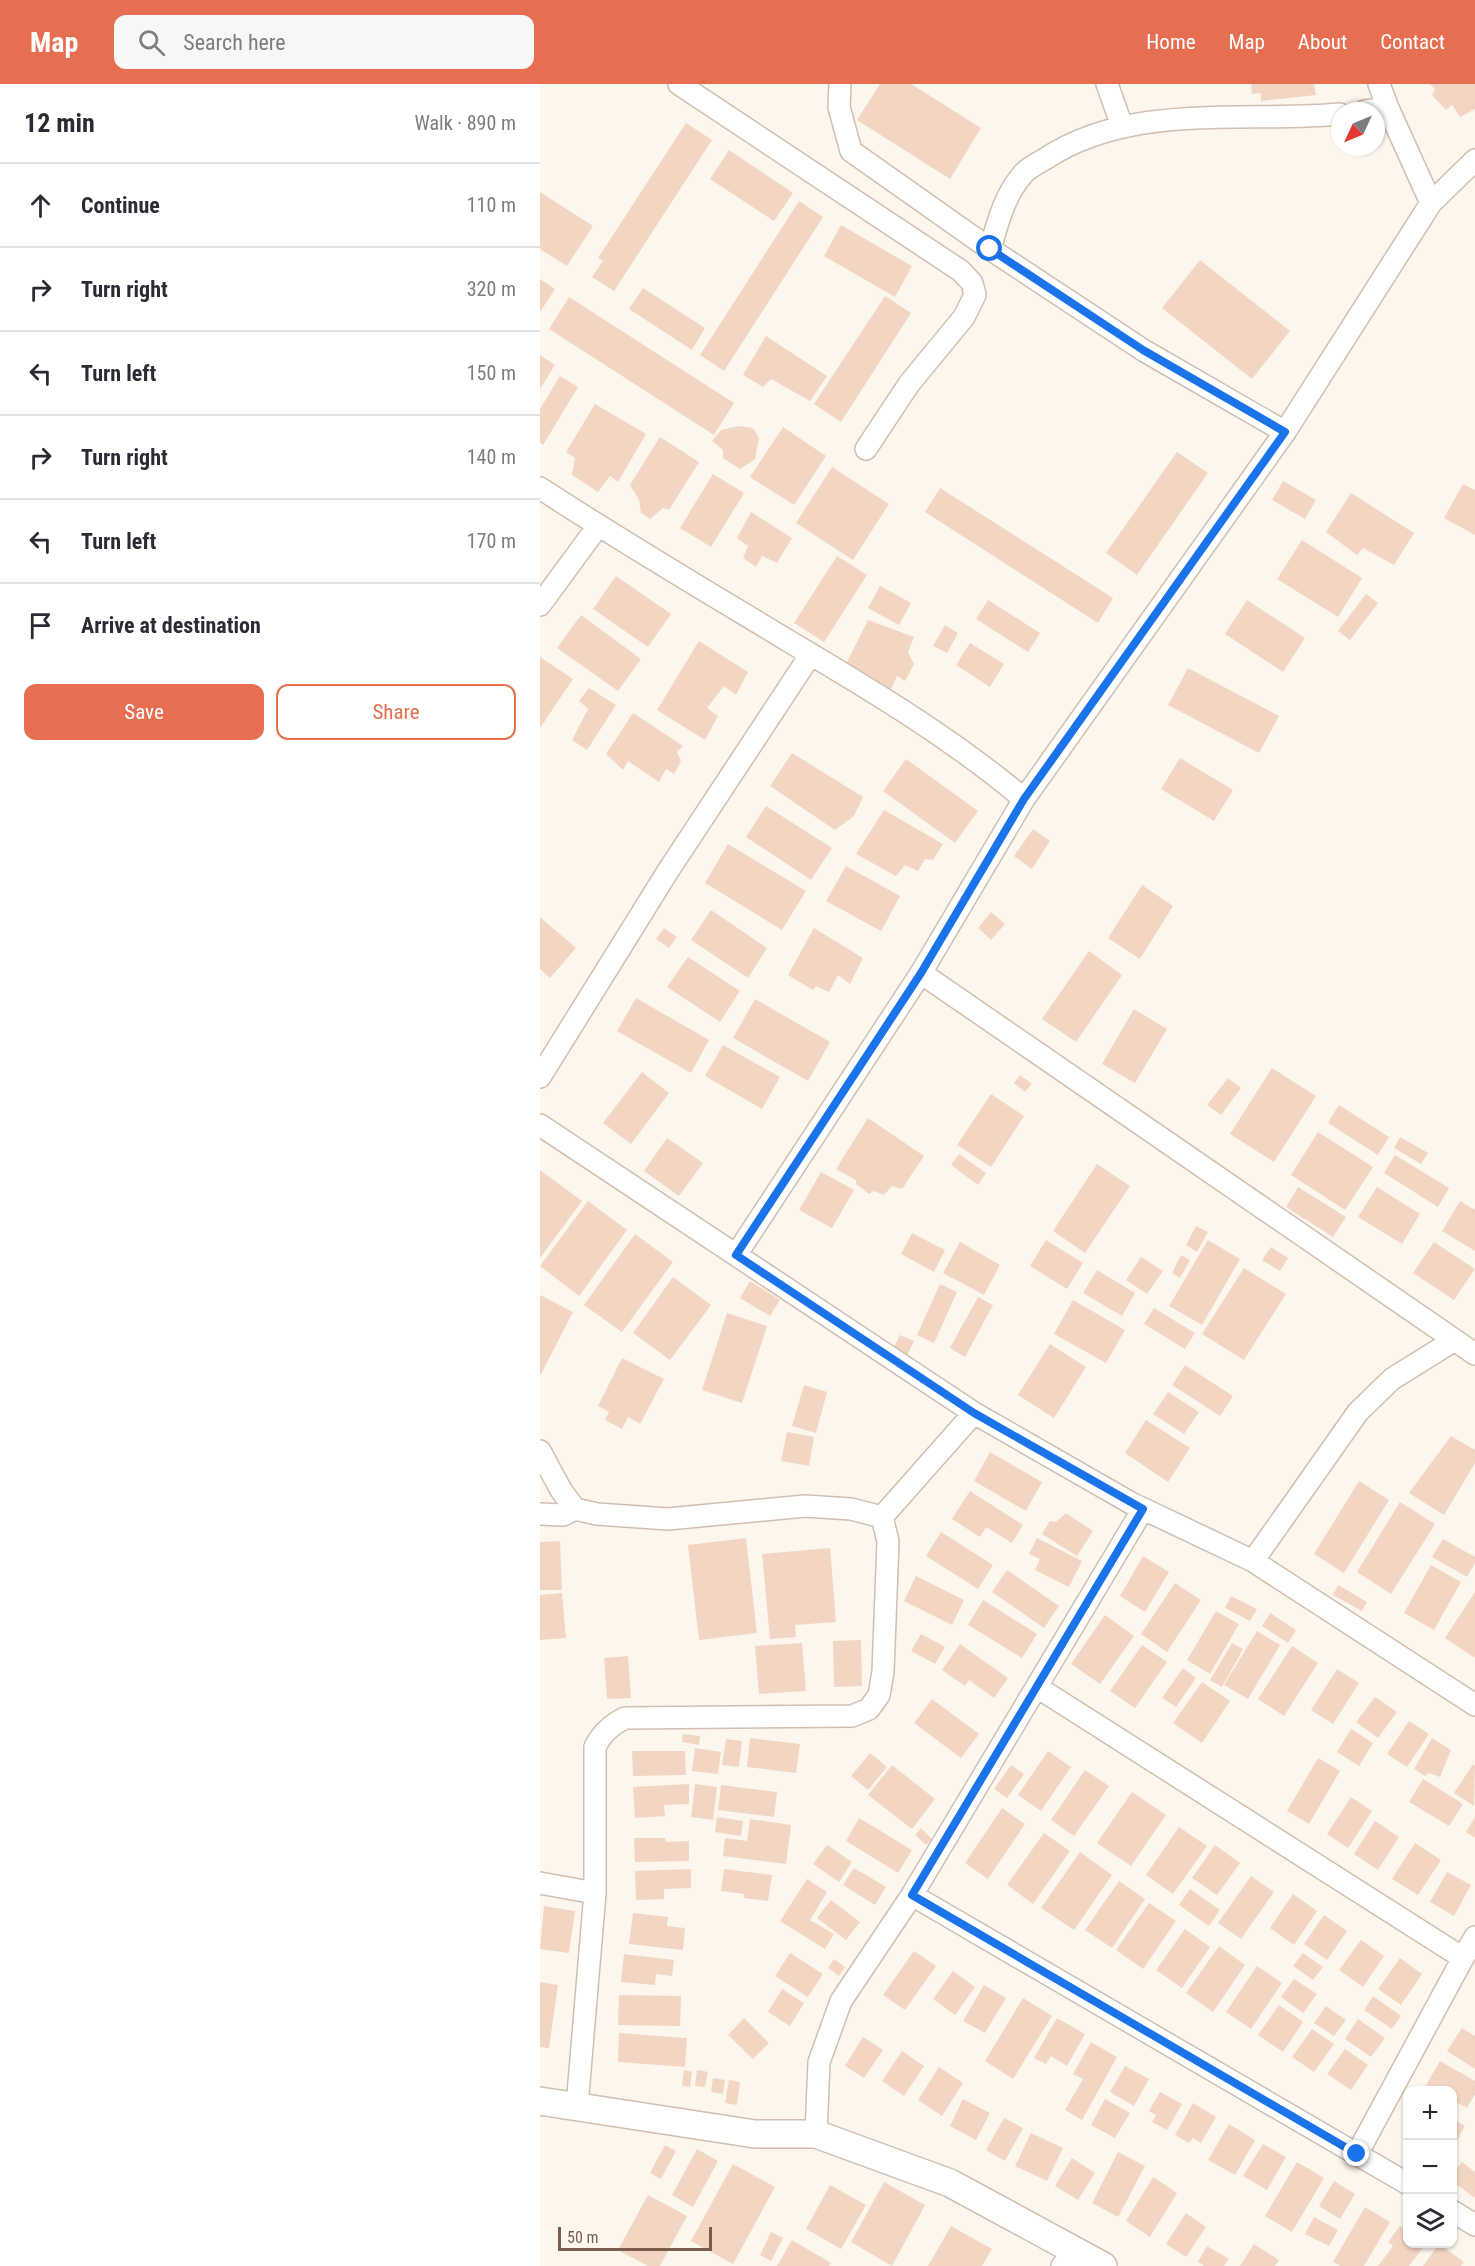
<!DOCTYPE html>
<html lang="en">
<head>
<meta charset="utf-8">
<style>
  :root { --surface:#fff; --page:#f7f7f7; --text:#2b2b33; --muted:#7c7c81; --line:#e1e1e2; --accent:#e76f51 }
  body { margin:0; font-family:"Roboto Condensed",sans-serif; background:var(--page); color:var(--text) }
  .controls { position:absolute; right:18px; bottom:18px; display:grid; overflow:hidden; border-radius:12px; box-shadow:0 2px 4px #0004 }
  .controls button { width:54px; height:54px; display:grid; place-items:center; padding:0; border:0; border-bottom:2px solid var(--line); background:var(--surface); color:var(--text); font:30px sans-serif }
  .compass { position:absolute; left:791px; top:18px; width:54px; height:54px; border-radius:50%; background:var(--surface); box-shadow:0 2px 4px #0004; rotate:226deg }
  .scale { position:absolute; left:18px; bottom:15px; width:154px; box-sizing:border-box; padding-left:6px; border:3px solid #7a5c4d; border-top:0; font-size:16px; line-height:21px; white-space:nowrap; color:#7a5c4d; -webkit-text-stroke:4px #fffaf3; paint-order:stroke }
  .stop { position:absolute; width:18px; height:18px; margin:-14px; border:4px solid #1a73e8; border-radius:50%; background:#fff }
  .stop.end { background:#1a73e8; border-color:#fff; box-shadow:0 2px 6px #0008 }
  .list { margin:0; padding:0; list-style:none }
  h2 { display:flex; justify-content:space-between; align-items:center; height:78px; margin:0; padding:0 24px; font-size:26px }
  h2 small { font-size:20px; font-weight:400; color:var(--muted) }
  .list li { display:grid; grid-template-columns:39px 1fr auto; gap:18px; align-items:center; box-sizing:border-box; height:84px; padding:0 24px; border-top:2px solid var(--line) }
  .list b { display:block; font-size:22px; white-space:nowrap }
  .list em { font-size:20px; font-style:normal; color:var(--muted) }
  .actions { display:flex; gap:12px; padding:18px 24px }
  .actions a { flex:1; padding:14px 0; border:2px solid var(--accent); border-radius:12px; text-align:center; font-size:21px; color:var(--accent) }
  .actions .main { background:var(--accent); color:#fff }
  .icon { flex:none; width:33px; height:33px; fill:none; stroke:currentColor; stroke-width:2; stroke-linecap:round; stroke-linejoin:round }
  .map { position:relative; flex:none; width:935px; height:2182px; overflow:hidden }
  header { display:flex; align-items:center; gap:36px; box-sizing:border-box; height:84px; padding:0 30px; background:var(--accent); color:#fff }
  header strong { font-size:28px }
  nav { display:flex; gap:33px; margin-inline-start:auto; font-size:21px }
  .search { width:420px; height:54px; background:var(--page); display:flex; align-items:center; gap:15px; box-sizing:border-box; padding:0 21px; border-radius:12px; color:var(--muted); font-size:22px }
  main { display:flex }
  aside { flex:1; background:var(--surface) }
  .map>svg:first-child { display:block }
</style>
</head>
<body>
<header>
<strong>Map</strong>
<div class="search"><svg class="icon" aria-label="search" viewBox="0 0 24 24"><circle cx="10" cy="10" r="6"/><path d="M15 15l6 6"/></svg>Search here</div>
<nav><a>Home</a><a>Map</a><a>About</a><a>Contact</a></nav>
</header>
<main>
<aside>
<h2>12 min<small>Walk · 890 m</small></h2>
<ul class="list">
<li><svg class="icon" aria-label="ahead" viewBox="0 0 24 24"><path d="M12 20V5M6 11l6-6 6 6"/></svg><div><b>Continue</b></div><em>110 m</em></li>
<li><svg class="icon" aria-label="right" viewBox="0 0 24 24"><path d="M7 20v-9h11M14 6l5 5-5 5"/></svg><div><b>Turn right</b></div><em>320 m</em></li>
<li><svg class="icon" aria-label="left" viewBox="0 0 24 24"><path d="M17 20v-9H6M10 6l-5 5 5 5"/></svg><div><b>Turn left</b></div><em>150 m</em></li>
<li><svg class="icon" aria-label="right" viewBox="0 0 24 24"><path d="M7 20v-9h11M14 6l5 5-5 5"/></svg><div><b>Turn right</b></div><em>140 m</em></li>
<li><svg class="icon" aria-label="left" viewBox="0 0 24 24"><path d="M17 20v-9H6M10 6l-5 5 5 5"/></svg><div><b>Turn left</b></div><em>170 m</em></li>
<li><svg class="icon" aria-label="arrive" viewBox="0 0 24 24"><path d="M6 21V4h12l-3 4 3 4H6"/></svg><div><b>Arrive at destination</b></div></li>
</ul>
<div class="actions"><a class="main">Save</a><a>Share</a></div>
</aside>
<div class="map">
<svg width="935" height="2182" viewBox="0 0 935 2182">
  <rect width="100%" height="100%" fill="#fdf6ec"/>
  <!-- building -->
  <path fill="#f3d5c3" d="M340,0H371L441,44L410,95L317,36Z
    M711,0H774L776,11L721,17V9L712,10Z
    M890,0H935V25L920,33L912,21L906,26L892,11L895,5Z
    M146,39L172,56L74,207L52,193L63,177L58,174Z
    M189,66L253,109L234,137L170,95Z
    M0,108L53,142L27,182L0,165Z
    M259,117L283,133L184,287L160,271Z
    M301,141L372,182L355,213L284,172Z
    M660,176L750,247L712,295L622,224Z
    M0,195L15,205L0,228Z
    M103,204L165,244L152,266L89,225Z
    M345,212L371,229L301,338L274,320Z
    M29,213L194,319L174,351L9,245Z
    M226,252L287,292L270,317L231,295L223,303L203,291Z
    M0,271L15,281L0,305Z
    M20,292L38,303L3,361L0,358V325Z
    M55,320L106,350L78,398L70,392L58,408L32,391L35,374L26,368Z
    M198,342L213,344L219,354L215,375L200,385L183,374V366L172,357L181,346Z
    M243,343L286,372L254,421L210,393Z
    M120,353L159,378L129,426L123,424L110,435L101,429L99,416L90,401Z
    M637,368L668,389L597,491L566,469Z
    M292,383L349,420L313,476L256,439Z
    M173,390L204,409L171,463L140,444Z
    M743,397L776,416L765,435L732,416Z
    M923,400L935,406V451L904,434Z
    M400,404L573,514L558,539L385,428Z
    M811,409L874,449L854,481L823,464L817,471L786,448Z
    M211,428L252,454L237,479L222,472L216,483L203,474L208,462L197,454Z
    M762,456L822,494L798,533L737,495Z
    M297,472L327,491L284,558L254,539Z
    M76,492L131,530L108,563L53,525Z
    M340,502L371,519L359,541L328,524Z
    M826,510L838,519L810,556L798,547Z
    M448,516L500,549L488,568L436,535Z
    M707,516L765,554L743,588L685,550Z
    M41,531L101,575L78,607L17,564Z
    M328,536L374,553L368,568L374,580L365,597L357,592L351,605L306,580Z
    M405,541L418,549L407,569L393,562Z
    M159,557L208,588L196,611L184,602L167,624L178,632L165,656L117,626Z
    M430,559L464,580L450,603L416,581Z
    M0,573L33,595L0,644Z
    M648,584L739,632L719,669L628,621Z
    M49,604L76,621L47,666L32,656L48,625L39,617Z
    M93,629L143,662L137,668L141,677L134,690L126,685L119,698L88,677L83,686L66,670Z
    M252,669L323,713L314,732L295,746L230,702Z
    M640,674L693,706L674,737L621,705Z
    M366,675L438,727L415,759L343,707Z
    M226,722L292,764L271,796L206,753Z
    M344,726L403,760L393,776L385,775L378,787L365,781L356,792L316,770Z
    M493,745L510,757L492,785L474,772Z
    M188,760L266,807L242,846L165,799Z
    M306,782L360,812L341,847L286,817Z
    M602,801L633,822L600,875L568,854Z
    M171,826L227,864L208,894L151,856Z
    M451,828L465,840L451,856L438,844Z
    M0,833L36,864L10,894L0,885Z
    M124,844L137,853L129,864L116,855Z
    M274,844L323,874L310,900L298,891L289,908L276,902L273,906L248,891Z
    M549,867L582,891L536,958L502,935Z
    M148,873L200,907L180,938L127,903Z
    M96,914L169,956L151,989L77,947Z
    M215,915L290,958L268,997L193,954Z
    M594,925L627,945L595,999L562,980Z
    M183,961L240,993L222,1025L165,992Z
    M732,984L776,1012L734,1078L690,1050Z
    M102,988L129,1009L91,1060L63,1039Z
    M480,991L492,1000L485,1008L474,999Z
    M688,994L701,1004L681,1031L667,1021Z
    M451,1010L484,1032L451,1083L417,1061Z
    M799,1021L849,1053L838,1071L788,1039Z
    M328,1034L384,1072L362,1105L352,1102L344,1111L334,1107L329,1110L316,1100V1096L296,1085Z
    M778,1048L833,1083L805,1126L751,1091Z
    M860,1053L888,1069L881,1080L854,1064Z
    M127,1054L163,1079L139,1112L104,1087Z
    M419,1070L446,1089L438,1101L411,1081Z
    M855,1071L909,1104L898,1123L844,1089Z
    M557,1080L590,1102L545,1169L513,1147Z
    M0,1086L42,1117L0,1174Z
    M281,1088L314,1106L292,1144L259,1126Z
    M758,1103L806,1133L793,1153L746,1123Z
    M837,1103L880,1130L862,1160L818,1133Z
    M48,1117L87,1146L39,1212L0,1182Z
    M920,1117L935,1126V1167L902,1147Z
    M656,1142L668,1148L657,1168L646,1161Z
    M372,1149L405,1166L394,1188L361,1170Z
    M95,1150L133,1178L82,1248L44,1221Z
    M506,1156L543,1179L527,1205L490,1182Z
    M668,1156L700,1175L662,1241L629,1222Z
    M420,1158L460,1181L444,1211L403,1189Z
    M894,1158L935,1185L914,1216L873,1189Z
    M731,1163L748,1174L740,1187L722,1176Z
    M641,1171L650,1176L640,1194L632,1189Z
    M601,1173L623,1187L607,1210L586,1196Z
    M704,1184L746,1210L704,1276L662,1250Z
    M557,1186L595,1209L582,1232L543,1209Z
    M133,1193L171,1221L130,1276L93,1249Z
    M210,1197L240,1216L230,1232L200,1214Z
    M400,1200L417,1208L394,1259L377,1251Z
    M0,1211L33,1228L0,1292Z
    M438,1213L453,1221L425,1273L410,1264Z
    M533,1216L585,1246L566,1279L514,1250Z
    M614,1224L655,1249L645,1265L604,1240Z
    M187,1229L227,1242L202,1319L162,1306Z
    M360,1251L374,1257L367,1272L353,1265Z
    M510,1260L546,1283L514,1334L478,1311Z
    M82,1274L124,1295L100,1340L88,1333L82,1345L65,1336L69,1328L58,1322Z
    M645,1281L693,1312L680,1332L632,1301Z
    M264,1301L287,1308L276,1349L252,1342Z
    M628,1308L659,1328L644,1350L613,1330Z
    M606,1336L650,1364L628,1398L585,1369Z
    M247,1348L274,1353L269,1382L241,1377Z
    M911,1352L935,1366V1379L904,1431L869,1409Z
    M450,1368L502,1398L486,1427L434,1397Z
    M819,1397L849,1416L804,1489L774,1470Z
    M430,1407L483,1441L472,1459L446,1443L440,1453L412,1435Z
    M860,1418L895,1440L851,1510L817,1488Z
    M526,1429L553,1447L537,1472L502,1450L510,1437L516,1438Z
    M401,1448L453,1481L438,1505L386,1472Z
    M206,1454L217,1549L159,1556L148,1461Z
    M497,1454L542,1477L529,1503L495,1486L500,1475L489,1470Z
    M903,1455L935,1473V1479L927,1493L892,1473Z
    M20,1457L22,1506H0V1458Z
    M290,1464L296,1538L255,1541L256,1553L230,1555L222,1470Z
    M603,1472L629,1488L605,1528L580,1512Z
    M891,1481L921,1498L894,1546L864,1529Z
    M467,1486L519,1522L504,1544L452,1508Z
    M376,1492L424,1516L412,1541L364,1517Z
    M635,1499L661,1516L627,1568L601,1550Z
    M798,1501L827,1518L822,1527L793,1511Z
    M935,1508V1574L905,1554Z
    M22,1509L26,1554L0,1556V1511Z
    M691,1512L717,1525L710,1537L685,1524Z
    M443,1516L497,1550L482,1574L428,1541Z
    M676,1527L699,1540L670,1590L647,1576Z
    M730,1529L756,1546L748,1559L722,1542Z
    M565,1531L594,1552L560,1600L531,1580Z
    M717,1547L740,1561L708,1615L684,1601Z
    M381,1550L405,1563L395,1580L371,1567Z
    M321,1556L322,1602L294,1603L293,1557Z
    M262,1559L266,1607L219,1610L215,1562Z
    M692,1559L703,1565L682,1603L670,1596Z
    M420,1560L468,1594L454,1614L429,1596L425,1602L402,1586Z
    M602,1561L627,1578L595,1624L570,1607Z
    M752,1562L778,1579L744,1632L718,1615Z
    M88,1572L91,1614L67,1615L64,1574Z
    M643,1584L656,1594L636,1623L622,1614Z
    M797,1585L819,1599L793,1640L771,1626Z
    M662,1598L690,1617L662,1659L633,1639Z
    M835,1613L857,1628L838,1654L816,1638Z
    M392,1615L439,1650L421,1674L374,1639Z
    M869,1637L889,1650L867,1683L847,1670Z
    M811,1645L833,1659L819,1682L797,1668Z
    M143,1650L160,1652L159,1661L142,1658Z
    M210,1654L260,1660L256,1689L207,1683Z
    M892,1654L911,1666L900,1693L889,1689L885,1692L874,1685Z
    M186,1655L202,1657L199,1683L182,1681Z
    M155,1664L181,1668L178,1690L152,1687Z
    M92,1667H145L146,1691L93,1692Z
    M508,1667L531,1683L501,1727L478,1711Z
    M330,1669L347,1683L328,1706L311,1692Z
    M778,1674L800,1687L769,1740L747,1727Z
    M933,1680L935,1682L934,1722L914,1709Z
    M352,1681L395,1715L372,1745L328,1711Z
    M471,1681L484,1690L467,1714L454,1705Z
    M545,1686L569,1702L534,1752L511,1736Z
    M883,1695L923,1720L909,1742L869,1718Z
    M149,1700V1720L124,1721L125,1732L95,1734L93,1703Z
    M155,1700L177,1703L173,1736L151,1733Z
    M181,1701L237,1708L234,1733L178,1726Z
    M592,1708L626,1731L591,1782L557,1759Z
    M811,1713L832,1727L808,1764L787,1750Z
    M462,1724L485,1740L448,1795L425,1779Z
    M177,1733L203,1737L201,1752L175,1748Z
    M935,1733V1754L926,1748Z
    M319,1734L372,1766L358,1789L306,1757Z
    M210,1735L251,1741L246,1780L183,1772L185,1754L207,1757Z
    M835,1737L859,1753L838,1786L814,1770Z
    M639,1743L667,1762L633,1810L606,1791Z
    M381,1744L392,1755L386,1761L375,1751Z
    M504,1749L530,1767L493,1820L467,1801Z
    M94,1754H125L126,1758L149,1757V1777L95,1778Z
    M875,1759L901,1776L878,1811L852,1795Z
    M287,1761L312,1778L299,1798L273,1780Z
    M675,1761L700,1779L677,1811L652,1794Z
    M540,1768L572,1791L534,1846L501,1824Z
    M314,1784L346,1803L335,1821L303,1801Z
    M151,1785V1804L124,1805V1815L96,1816L95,1787Z
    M184,1785L232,1791L228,1817L204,1814V1810L181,1807Z
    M907,1788L931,1801L914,1832L890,1818Z
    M711,1792L734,1808L701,1855L678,1839Z
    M267,1795L287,1808L270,1836L294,1850L285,1865L240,1837Z
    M579,1797L605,1815L572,1864L545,1846Z
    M650,1805L680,1826L669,1842L639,1821Z
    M753,1810L777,1827L754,1861L730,1844Z
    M291,1816L320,1838L306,1856L277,1834Z
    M609,1819L636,1837L603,1885L576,1866Z
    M4,1822L35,1827L29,1869L0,1865Z
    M93,1829L128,1833L127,1842L145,1844L143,1866L89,1860Z
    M784,1831L807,1847L787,1876L764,1860Z
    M645,1845L670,1863L642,1904L616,1886Z
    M821,1856L844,1872L823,1903L799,1886Z
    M679,1862L705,1881L673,1928L646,1909Z
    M374,1867L396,1882L365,1926L343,1911Z
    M250,1869L283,1890L268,1913L235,1892Z
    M763,1869L783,1883L773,1896L753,1882Z
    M84,1870L134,1876L132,1892L116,1890L115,1901L81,1898Z
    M860,1874L882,1890L861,1921L838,1905Z
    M294,1875L305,1883L299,1892L288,1884Z
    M717,1882L742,1899L711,1945L686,1928Z
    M413,1887L435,1903L415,1931L393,1915Z
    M754,1895L777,1910L763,1929L741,1913Z
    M0,1898L18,1901L9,1964L0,1963Z
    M444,1901L466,1914L445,1949L423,1937Z
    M242,1905L264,1919L250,1942L228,1928Z
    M79,1911L141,1912L140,1942L78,1941Z
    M833,1912L861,1932L852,1945L824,1926Z
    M483,1914L512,1932L473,1995L445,1977Z
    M739,1921L763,1938L743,1968L718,1951Z
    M786,1922L806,1936L794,1952L774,1939Z
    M204,1934L229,1959L213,1975L188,1951Z
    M517,1934L545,1950L527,1982L511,1972L506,1980L494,1974Z
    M818,1935L845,1954L831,1973L805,1955Z
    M922,1944L935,1952V1985L907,1967Z
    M772,1945L794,1960L774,1988L752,1973Z
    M79,1949L147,1954L145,1983L78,1978Z
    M323,1953L343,1966L324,1994L305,1982Z
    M551,1958L577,1973L542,2036L525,2026L543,1995L533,1990Z
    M805,1965L828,1981L811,2006L787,1990Z
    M362,1967L384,1982L364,2012L342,1997Z
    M900,1977L935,1997V2010L927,2024L912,2016V2006H896L886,2001Z
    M585,1982L609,1995L594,2022L570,2008Z
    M399,1983L423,1999L402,2032L378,2016Z
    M144,1986L152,1988L150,2003L142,2002Z
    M157,1986L168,1988L165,2003L155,2002Z
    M173,1994L185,1996L183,2010L171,2008Z
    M189,1996L200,1998L197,2021L185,2019Z
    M620,2008L642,2020L627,2046L612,2038L616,2031L609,2027Z
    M423,2015L450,2029L436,2056L410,2042Z
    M565,2015L590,2029L575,2054L551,2041Z
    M653,2019L676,2033L661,2059L653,2054L649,2059L635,2051Z
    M464,2034L483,2044L465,2077L446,2066Z
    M912,2035L925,2042L912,2065Z
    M689,2040L715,2056L695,2091L668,2076Z
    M491,2049L523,2064L507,2097L475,2082Z
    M723,2060L746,2073L727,2106L703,2092Z
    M125,2061L136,2067L121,2095L110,2089Z
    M157,2065L178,2077L153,2123L132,2111Z
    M578,2068L605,2082L578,2133L552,2119Z
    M532,2074L555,2089L538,2116L515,2102Z
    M757,2078L784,2094L752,2148L725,2132Z
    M922,2078L935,2088V2114L912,2097V2090Z
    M193,2080L235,2103L193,2180L151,2157Z
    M613,2093L637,2109L610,2153L586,2137Z
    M794,2097L815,2110L800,2135L779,2122Z
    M344,2098L385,2121L352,2182L311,2158Z
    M290,2101L326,2121L301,2165L266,2145Z
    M108,2111L147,2132L120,2182H108L78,2166Z
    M825,2123L850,2138L824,2182H801L793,2178Z
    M646,2129L666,2143L646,2173L626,2160Z
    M774,2133L798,2146L789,2162L765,2150Z
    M411,2142L452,2165L442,2182H388Z
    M860,2142L868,2148V2160L885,2161L869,2182H838L853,2162L848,2158Z
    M231,2148L243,2154L231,2177L220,2171Z
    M252,2156L291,2179L289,2182H237Z
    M714,2160L739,2176L735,2182H700Z
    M899,2160L924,2178L921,2182H883Z
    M667,2162L689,2175L684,2182H664L658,2178Z"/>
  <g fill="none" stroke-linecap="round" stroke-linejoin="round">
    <!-- minor casing -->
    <g stroke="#d1beb0" stroke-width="24">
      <path id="minor" d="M139,0L421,187L432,199L435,211L424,233L369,300L326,365
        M300,0L299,23L311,67L450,165L603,266L745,348
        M567,0L582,42
        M839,0L848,24L891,119
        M825,27L848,24
        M935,76L891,119L745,348L484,715L381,889L196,1171L434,1329L591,1419L713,1477L935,1621
        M450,165C458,138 464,112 483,90C488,84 498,79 505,75C591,18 703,39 800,30
        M0,404C84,459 171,510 257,562C336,609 414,656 484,715
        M0,521L58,442
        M381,889L935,1270
        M0,993L128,787L271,570
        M0,1041L196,1171
        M0,1367L21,1406L35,1425L57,1430L128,1435L265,1422L311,1425L342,1433
        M0,1430L23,1431L35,1425
        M342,1433L434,1329
        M713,1477L818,1328L852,1295L913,1257
        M497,1603L923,1874L817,2070
        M0,1799L55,1809
        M372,1811L868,2100
        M923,1874L935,1853
        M37,2022L55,1809V1663C62,1649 71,1641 85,1634L312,1632L329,1625L339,1611L343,1588L348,1457L342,1433
        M276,2050L279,1978L301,1917L372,1811L603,1425
        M912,2127L935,2141
        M522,2182L535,2167"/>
    </g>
    <!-- tertiary casing -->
    <g stroke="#d1beb0" stroke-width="30">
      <path id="tertiary" d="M0,2017L215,2050H276L410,2099L563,2182"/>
    </g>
    <!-- minor -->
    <use href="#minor" stroke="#fff" stroke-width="21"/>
    <!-- tertiary -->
    <use href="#tertiary" stroke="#fff" stroke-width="27"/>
  </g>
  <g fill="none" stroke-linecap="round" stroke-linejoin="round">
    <!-- route -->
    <path stroke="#1a73e8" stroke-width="8" d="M450,165L603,266L745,348L484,715L381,889L196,1171L434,1329L603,1425L372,1811L817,2070"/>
  </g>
</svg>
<div class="controls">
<button>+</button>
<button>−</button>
<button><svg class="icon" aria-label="layers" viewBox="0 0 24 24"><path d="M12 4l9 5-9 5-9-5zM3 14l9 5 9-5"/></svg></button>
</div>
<svg class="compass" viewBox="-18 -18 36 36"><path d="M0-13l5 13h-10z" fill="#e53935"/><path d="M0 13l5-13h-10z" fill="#7c7c81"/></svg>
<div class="scale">50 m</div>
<div class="stop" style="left:450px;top:165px"></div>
<div class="stop end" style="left:817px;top:2070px"></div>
</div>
</main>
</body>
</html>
